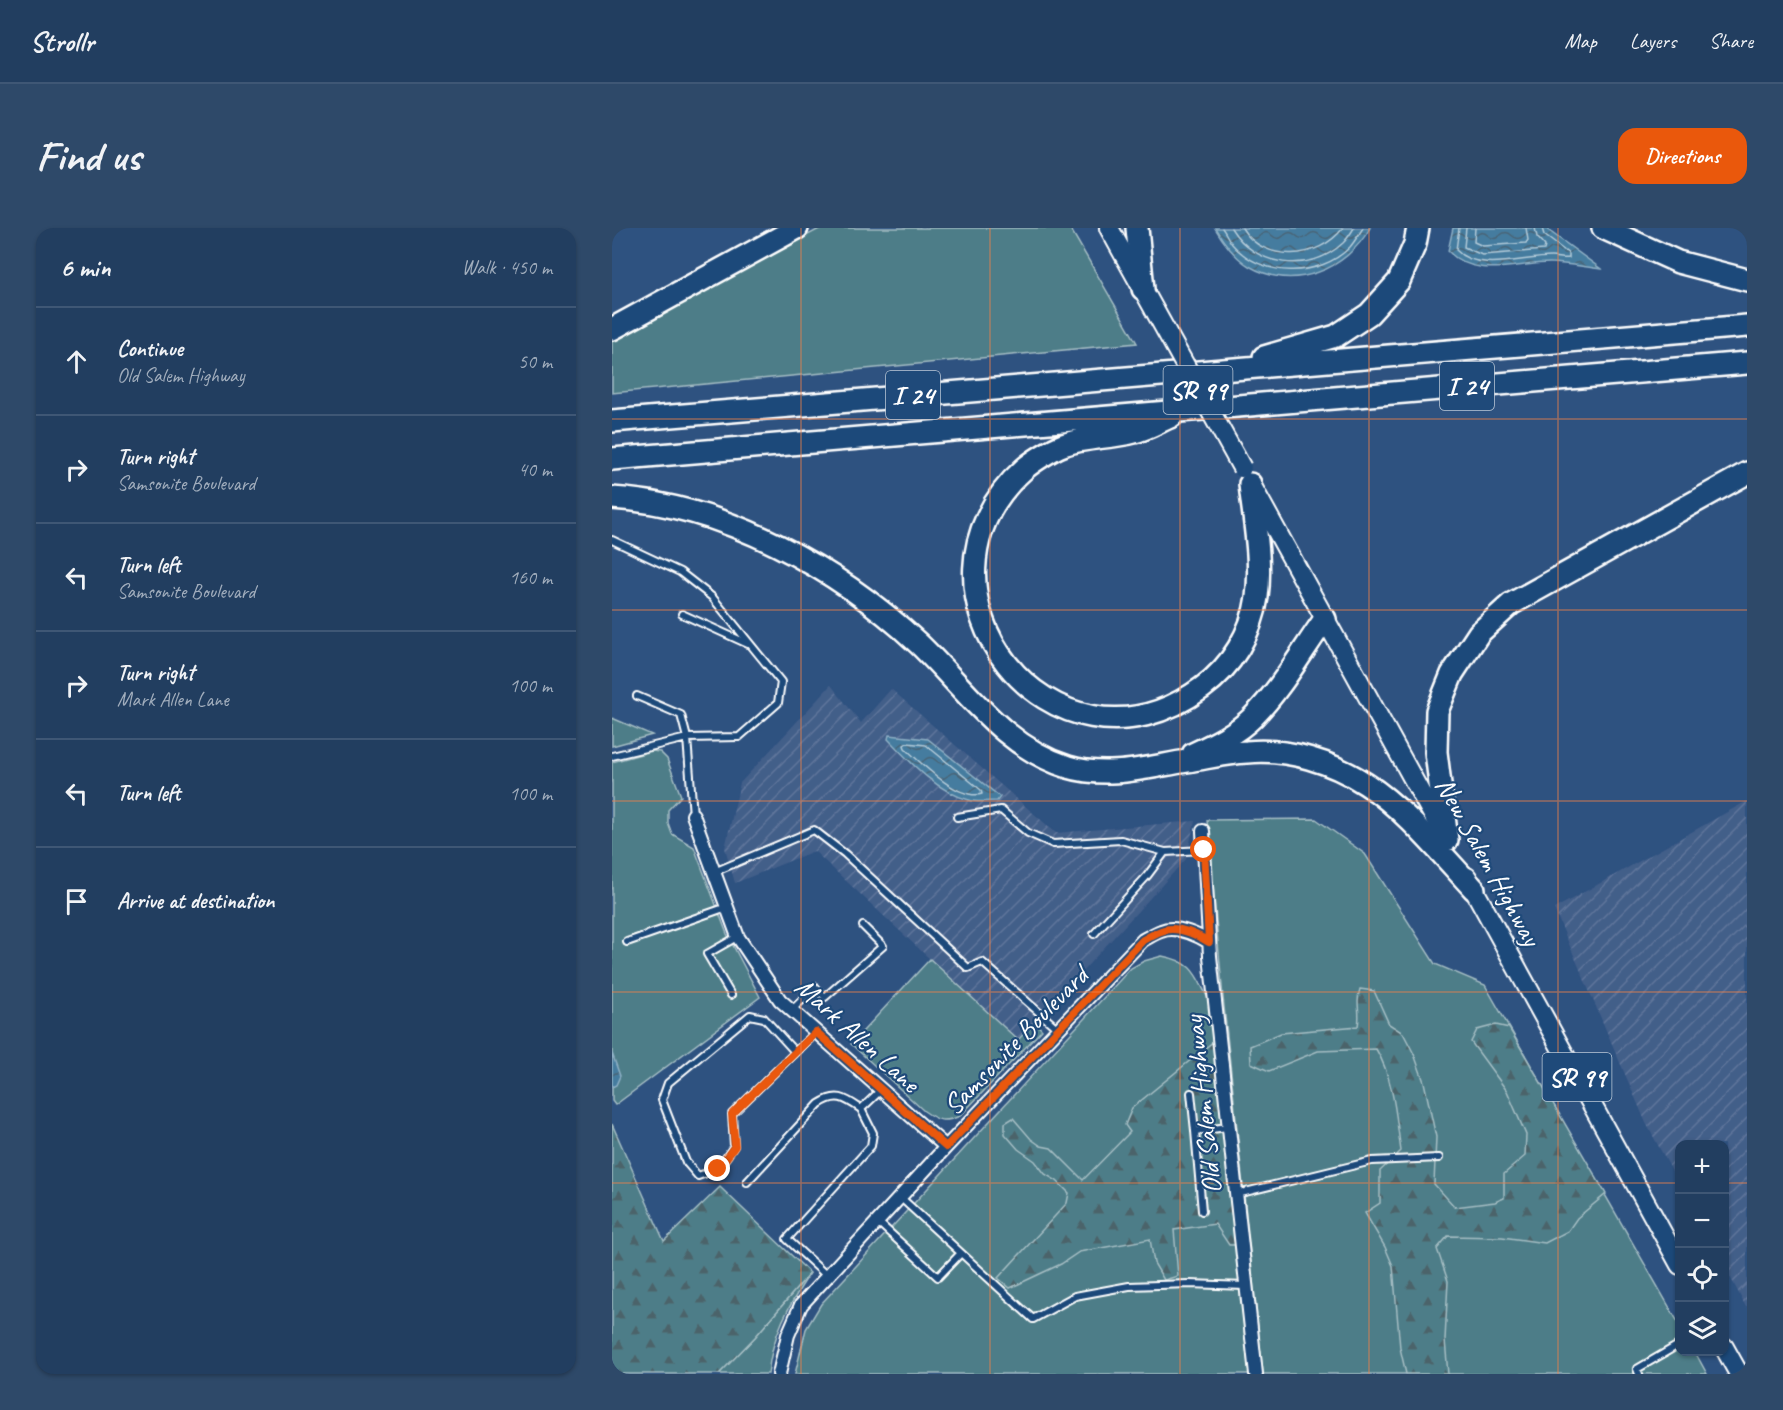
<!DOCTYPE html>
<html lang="en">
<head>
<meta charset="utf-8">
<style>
  :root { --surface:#223e60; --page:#2e4969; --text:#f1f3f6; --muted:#a2aebd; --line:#3f5775; --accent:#ea580c }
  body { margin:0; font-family:Caveat,sans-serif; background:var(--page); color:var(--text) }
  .controls { position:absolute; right:18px; bottom:18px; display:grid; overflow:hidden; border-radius:12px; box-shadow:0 2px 4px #0004 }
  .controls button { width:54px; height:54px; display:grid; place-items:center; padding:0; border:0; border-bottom:2px solid var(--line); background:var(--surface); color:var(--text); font:30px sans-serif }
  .stop { position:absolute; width:18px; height:18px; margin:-14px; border:4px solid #ea580c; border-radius:50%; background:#fff }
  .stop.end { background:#ea580c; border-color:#fff; box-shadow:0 2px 6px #0008 }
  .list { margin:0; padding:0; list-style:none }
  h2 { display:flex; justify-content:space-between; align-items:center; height:78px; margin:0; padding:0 24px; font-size:26px }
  h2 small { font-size:20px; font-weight:400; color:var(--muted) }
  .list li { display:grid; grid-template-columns:39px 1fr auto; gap:18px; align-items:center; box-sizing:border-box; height:108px; padding:0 24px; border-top:2px solid var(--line) }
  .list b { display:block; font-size:22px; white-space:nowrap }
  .list p { margin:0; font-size:20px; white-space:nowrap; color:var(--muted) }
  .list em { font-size:20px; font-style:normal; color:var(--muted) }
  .icon { flex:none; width:33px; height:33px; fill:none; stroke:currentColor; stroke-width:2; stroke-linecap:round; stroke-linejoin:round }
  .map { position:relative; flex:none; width:1135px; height:1146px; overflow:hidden; border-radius:18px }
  header { display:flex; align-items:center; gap:36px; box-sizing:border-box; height:84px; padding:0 30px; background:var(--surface); border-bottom:2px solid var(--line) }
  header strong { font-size:28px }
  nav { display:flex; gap:33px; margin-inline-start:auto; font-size:21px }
  .intro { display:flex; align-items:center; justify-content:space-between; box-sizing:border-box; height:144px; padding:0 36px }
  h1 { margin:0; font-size:42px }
  .button { padding:15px 27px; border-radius:18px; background:var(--accent); color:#fff; font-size:21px; font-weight:700 }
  main { display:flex; gap:36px; padding:0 36px }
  aside { flex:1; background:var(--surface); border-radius:18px; box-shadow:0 2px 4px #0004 }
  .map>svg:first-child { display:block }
</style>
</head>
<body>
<header>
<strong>Strollr</strong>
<nav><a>Map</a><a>Layers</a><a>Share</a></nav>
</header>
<div class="intro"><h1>Find us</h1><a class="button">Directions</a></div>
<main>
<aside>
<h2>6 min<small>Walk · 450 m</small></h2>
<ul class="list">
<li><svg class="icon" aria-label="ahead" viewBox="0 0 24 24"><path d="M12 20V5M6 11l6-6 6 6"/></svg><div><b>Continue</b><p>Old Salem Highway</p></div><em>50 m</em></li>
<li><svg class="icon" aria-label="right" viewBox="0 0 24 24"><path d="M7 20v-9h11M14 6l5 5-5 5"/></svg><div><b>Turn right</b><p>Samsonite Boulevard</p></div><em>40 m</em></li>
<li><svg class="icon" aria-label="left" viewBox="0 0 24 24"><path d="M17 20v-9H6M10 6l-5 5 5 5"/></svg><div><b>Turn left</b><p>Samsonite Boulevard</p></div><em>160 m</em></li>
<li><svg class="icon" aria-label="right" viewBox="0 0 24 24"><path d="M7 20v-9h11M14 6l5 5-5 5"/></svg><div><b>Turn right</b><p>Mark Allen Lane</p></div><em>100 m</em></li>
<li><svg class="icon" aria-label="left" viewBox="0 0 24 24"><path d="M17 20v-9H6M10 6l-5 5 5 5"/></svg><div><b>Turn left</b></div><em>100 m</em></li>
<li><svg class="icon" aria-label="arrive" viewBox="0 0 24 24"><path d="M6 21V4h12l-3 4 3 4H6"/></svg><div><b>Arrive at destination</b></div></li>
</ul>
</aside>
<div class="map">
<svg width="1135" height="1146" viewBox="0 0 1135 1146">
  <defs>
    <pattern id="industrial-furrows" width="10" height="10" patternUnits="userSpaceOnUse" patternTransform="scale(1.5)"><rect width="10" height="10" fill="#435e89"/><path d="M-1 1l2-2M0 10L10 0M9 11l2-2" fill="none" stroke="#5f769b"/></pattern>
    <pattern id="forest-firs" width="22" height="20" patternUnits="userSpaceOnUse" patternTransform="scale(1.5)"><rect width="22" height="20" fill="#4d7d88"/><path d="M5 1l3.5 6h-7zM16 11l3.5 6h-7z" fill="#4c646a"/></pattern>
    <pattern id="water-waves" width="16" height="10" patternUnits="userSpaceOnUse" patternTransform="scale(1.5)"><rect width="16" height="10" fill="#447c9f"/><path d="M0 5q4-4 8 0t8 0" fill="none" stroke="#486476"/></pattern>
  </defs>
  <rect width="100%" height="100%" fill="#2e5280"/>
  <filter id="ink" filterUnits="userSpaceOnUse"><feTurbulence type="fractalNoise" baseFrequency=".0167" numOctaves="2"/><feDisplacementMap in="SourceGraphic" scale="12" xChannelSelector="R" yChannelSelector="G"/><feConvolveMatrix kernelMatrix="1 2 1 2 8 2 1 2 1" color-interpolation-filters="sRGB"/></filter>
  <g filter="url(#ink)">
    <!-- industrial -->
    <path fill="url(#industrial-furrows)" d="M219,457L249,495L279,461L444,605L583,593L574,631L406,813L202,623L123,655L113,620L128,555Z
      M1135,573V1081L1113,1039L1112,916H1068L1067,956L1034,895L942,681Z"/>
    <!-- green -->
    <path fill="#4d7d88" stroke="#a6bec4" stroke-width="1.5" d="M209,0H458L525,115L0,165V112Z
      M0,490L40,507L0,518Z
      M40,523L48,524L55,531L69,568L56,582V595L60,606L82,619L115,706L148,769L3,877L0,873V534Z
      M704,591L753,626L823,736L873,757L1067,1096L1068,1124H1083L1095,1146H651L611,769L595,592Z
      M550,728C582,734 583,746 597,772L637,1146H183L194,1101L209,1076L519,740L532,733Z
      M318,731L406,812L423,794L430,802L348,888C332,895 326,893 312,883L239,816Z
      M198,1045C177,1077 160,1107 156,1146H107L143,1109Z"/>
    <!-- forest -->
    <path fill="url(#forest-firs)" stroke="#a6bec4" stroke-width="1.5" d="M748,761L762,763L777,796L791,805L802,826L812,854L824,909L822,956L843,979L883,974L892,970V946L913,928L914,907L895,863L859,814L865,802L884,797L897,800L994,966L965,990L956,1003L933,1015L890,1009L836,1008L825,1021L836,1053L833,1112L836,1146H794L788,1120L781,1038L773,1019L753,985L768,975V943L789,923C784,890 782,851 764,821L706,823L657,843L639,835L638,818L669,805L746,798C749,782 743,775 748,761Z
      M602,813L623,1017H617L603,996L562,1002L566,1048L552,1052L542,1035L538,1011L467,1024L449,1036L398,1060L386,1050L455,975L457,965L445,953L433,946L423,933L406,921L393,906V895L401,890L419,911L429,918L439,920L471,952L518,904L513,897L520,880Z
      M0,896L52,1013L108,959L198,1045L143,1109L107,1146H0Z"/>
    <!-- water -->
    <path fill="url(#water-waves)" stroke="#8fb0c5" stroke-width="1.5" d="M603,0H758C734,42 682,64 637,38C622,29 612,15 603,0Z
      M841,0H933L989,41C972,39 954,35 938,35C903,35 864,52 836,23Z
      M277,507L316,511L388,569L385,573C376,573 365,575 357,572C324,563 298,534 276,511Z
      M0,825L8,848L4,857L0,859Z"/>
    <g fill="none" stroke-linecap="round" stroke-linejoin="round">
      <!-- shore -->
      <path stroke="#b4cbd9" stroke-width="1.5" d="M610,0C614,5 616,11 620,16C649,50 707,51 738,19C743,13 747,6 751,0
        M619,0C643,39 697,47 731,15C735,11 739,5 742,0
        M630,0C652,36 707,32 731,0
        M847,0L844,22C865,45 911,29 939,29C945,29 951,31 957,30V26L932,7L930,0
        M854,0L852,19L870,27L932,22L933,18L925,9L923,0
        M863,0L862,14L871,18L914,15L916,12L914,0
        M295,515L314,517L369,562L370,566C346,573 309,535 293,520L292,517Z"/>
      <!-- service casing -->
      <g stroke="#fff" stroke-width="10">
        <path id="service" d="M0,312L68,344L100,369L169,454L166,475L127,509L75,510L0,528
          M70,386L136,416
          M25,468L69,487L75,510L81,587
          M345,589L389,582L416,605L441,616L509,612L553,624
          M102,644L202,602L233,626L356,740L370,734L446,801
          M482,706L535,648L553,624L592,622
          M15,714L115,679
          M119,767L95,726L125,709
          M180,782L203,759L213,769L271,718L251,698
          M183,824L152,790L138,787L56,855L50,872L74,934L86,948L106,941L122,918L120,886L204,804
          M579,865L583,903L616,899
          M583,903L590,983
          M135,954L207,876C225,864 233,870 249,881L269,862
          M625,966L760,933L827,930
          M288,969L421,1091L463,1068L517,1058L577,1056L634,1058
          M266,994L326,1049L349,1025
          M215,1048L175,1011L259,918L261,905L249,881
          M1027,1146L1025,1141L1068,1116"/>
      </g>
      <!-- minor casing -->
      <g stroke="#fff" stroke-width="16">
        <path id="minor" d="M81,587L126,709L168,772L334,919
          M591,603L598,728L644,1146
          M167,1146L176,1107L189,1077L334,919L531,712C537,709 543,705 549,703C564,697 585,707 597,714"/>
      </g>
      <!-- primary casing -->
      <g stroke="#fff" stroke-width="22">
        <path id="primary" d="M497,0L543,83
          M641,260L833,609
          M855,649L1068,1037
          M1112,1119L1127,1146"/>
      </g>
      <!-- motorway casing -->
      <g stroke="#fff" stroke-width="26">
        <path id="motorway" d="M525,0L531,61
          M991,0L1066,34L1135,52
          M0,101L185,0
          M652,129L724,108L757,86L787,53L803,16L806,0
          M560,188C548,193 535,201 522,204C500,210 472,209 451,217C440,221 420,234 412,241C279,360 440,569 590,460C619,439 640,405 645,369C650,332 642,293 638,256
          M0,193L1135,98
          M0,231L1135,135
          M0,270C112,277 226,340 307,416C354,461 391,519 456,539C496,551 536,539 575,533C595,530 615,525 635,524C676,520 720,534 754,556C792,580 831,628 862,661
          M581,526C602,516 625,505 641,489C669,461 690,423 713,391
          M835,612L824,524L825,483L840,446L867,405L899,376L1135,245"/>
      </g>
      <!-- service -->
      <use href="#service" stroke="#1f4a7a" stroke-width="6"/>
      <!-- minor -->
      <use href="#minor" stroke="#1f4a7a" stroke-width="12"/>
      <!-- primary -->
      <use href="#primary" stroke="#1f4a7a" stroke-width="18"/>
      <!-- motorway -->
      <use href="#motorway" stroke="#1f4a7a" stroke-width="21"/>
      <!-- primary-bridge casing -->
      <g stroke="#fff" stroke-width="22" stroke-linecap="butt">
        <path id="primary-bridge" d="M543,83L630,240"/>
      </g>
      <!-- primary-bridge -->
      <use href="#primary-bridge" stroke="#1f4a7a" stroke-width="18"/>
    </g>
  </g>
  <g fill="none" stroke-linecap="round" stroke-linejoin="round" filter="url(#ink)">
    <!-- route -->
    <path stroke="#ea580c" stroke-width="8" d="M106,941L123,918L120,886L204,804L334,919L531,712C537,709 543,705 549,703C564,697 585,707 597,714L592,622"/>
  </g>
  <!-- grid -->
  <path fill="none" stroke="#ee8249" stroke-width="1.5" stroke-opacity="0.55" d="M189,0V1146M378,0V1146M568,0V1146M757,0V1146M946,0V1146M0,191H1135M0,382H1135M0,573H1135M0,764H1135M0,955H1068M1112,955H1135"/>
  <g text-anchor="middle" stroke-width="4.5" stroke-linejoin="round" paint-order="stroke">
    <!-- shield labels -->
    <g fill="#1f4a7a" stroke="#bcc9d7" stroke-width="1.5">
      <rect x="828" y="134" width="54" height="48" rx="4.5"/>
      <rect x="551.5" y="138" width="69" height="48" rx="4.5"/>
      <rect x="274" y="143" width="54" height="48" rx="4.5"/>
      <rect x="930.5" y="825" width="69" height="48" rx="4.5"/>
    </g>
    <g font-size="27" font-weight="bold" fill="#fff">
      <text x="855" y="167">I 24</text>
      <text x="586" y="171">SR 99</text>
      <text x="301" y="176">I 24</text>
      <text x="965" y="858">SR 99</text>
    </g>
    <!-- street labels -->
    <g font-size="28" fill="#fff" stroke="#1f4a7a">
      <text transform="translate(877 633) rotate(61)" y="10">New Salem Highway</text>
      <text transform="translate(246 806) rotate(42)" y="10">Mark Allen Lane</text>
      <text transform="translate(403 812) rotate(-46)" y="10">Samsonite Boulevard</text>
      <text transform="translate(590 877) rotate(-96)" y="10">Old Salem Highway</text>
    </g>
  </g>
</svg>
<div class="controls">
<button>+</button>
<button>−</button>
<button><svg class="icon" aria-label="locate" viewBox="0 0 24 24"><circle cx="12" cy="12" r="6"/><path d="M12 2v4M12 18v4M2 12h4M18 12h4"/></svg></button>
<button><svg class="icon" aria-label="layers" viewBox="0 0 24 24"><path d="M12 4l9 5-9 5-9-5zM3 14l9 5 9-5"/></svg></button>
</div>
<div class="stop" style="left:592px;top:622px"></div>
<div class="stop end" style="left:106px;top:941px"></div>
</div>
</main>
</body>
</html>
